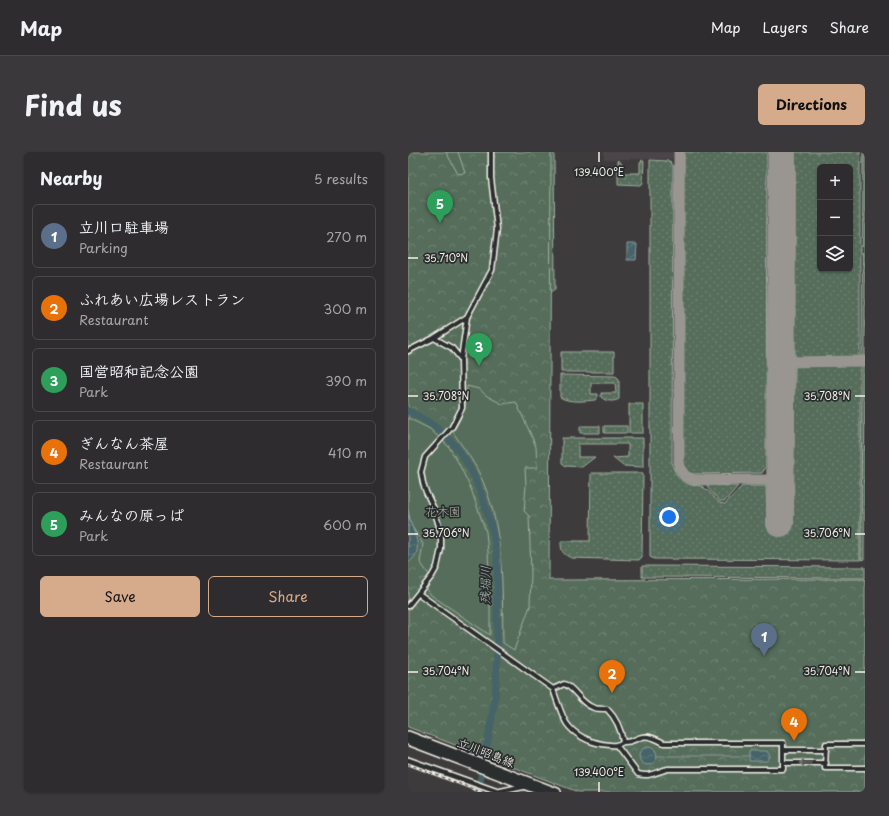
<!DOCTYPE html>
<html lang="en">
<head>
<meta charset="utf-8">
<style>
  :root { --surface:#2e2c2e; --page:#3a383a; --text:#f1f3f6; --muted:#a7a7aa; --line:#49484a; --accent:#d6ab8b }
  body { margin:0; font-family:"Playpen Sans","Klee One",sans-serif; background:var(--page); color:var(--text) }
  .controls { position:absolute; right:12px; top:12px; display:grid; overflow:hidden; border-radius:6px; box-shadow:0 1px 3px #0004 }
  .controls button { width:36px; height:36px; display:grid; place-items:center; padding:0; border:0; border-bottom:1px solid var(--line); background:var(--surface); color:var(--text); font:20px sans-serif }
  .you { position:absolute; left:261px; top:365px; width:14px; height:14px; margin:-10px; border:3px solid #fff; border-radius:50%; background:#1a73e8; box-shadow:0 0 0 6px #1a73e833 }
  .badge { display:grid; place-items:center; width:26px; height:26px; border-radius:50%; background:var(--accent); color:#fff; font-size:13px; font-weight:700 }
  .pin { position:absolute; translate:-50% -33px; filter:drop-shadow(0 1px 2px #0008) }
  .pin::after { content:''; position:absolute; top:21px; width:14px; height:12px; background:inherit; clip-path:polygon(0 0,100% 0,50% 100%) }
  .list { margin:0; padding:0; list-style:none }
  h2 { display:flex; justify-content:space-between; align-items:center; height:52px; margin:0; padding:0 16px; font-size:17px }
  h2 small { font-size:13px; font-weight:400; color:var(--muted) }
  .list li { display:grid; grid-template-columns:26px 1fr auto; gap:12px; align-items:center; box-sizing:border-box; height:64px; margin:0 8px 8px; padding:0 8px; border:1px solid var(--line); border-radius:6px }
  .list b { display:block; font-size:15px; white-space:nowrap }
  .list p { margin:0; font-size:13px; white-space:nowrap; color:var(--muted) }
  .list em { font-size:13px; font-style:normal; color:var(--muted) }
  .actions { display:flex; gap:8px; padding:12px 16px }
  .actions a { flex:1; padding:9px 0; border:1px solid var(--accent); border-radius:6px; text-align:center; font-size:14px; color:var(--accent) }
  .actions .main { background:var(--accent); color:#111 }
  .icon { flex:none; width:22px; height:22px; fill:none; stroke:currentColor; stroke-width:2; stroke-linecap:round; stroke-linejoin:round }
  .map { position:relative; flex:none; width:457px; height:640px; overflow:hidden; border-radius:6px }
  header { display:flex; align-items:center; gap:24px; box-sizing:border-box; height:56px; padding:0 20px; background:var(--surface); border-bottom:1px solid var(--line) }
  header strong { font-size:19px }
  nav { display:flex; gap:22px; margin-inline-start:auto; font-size:14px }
  .intro { display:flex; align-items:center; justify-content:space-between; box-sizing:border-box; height:96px; padding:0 24px }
  h1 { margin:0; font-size:28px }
  .button { padding:10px 18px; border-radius:6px; background:var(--accent); color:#111; font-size:14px; font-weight:700 }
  main { display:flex; gap:24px; padding:0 24px }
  aside { flex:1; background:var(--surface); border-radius:6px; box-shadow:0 1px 3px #0004 }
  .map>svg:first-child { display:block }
</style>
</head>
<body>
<header>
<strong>Map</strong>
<nav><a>Map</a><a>Layers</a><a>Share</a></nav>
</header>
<div class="intro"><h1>Find us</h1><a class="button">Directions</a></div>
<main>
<aside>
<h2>Nearby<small>5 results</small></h2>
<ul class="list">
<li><span class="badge" style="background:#5c6f8a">1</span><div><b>立川口駐車場</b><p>Parking</p></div><em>270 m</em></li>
<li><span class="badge" style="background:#e8710a">2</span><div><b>ふれあい広場レストラン</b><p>Restaurant</p></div><em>300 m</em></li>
<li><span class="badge" style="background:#2e9e5b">3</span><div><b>国営昭和記念公園</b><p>Park</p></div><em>390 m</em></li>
<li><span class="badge" style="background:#e8710a">4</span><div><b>ぎんなん茶屋</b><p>Restaurant</p></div><em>410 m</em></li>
<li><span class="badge" style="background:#2e9e5b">5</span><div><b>みんなの原っぱ</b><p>Park</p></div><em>600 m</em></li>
</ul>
<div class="actions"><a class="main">Save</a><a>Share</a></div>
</aside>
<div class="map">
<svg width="457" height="640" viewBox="0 0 457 640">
  <defs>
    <pattern id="grass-dots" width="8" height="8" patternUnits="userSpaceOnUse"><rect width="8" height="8" fill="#556d5a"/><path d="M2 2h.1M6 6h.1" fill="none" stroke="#6e8272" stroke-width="1.8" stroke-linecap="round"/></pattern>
    <pattern id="forest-firs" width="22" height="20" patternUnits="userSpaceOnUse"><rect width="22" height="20" fill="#556d5a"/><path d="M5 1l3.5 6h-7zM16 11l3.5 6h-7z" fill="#6e8272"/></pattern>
    <pattern id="park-crowns" width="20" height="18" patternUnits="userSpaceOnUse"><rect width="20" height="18" fill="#556d5a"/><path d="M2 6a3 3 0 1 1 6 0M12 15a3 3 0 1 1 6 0" fill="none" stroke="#6e8272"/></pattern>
    <pattern id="water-waves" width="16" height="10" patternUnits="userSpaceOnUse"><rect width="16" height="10" fill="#456368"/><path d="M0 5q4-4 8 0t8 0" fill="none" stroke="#607a7e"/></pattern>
  </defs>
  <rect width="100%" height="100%" fill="#3e3b3d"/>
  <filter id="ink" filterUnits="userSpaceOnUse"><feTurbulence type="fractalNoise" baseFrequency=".025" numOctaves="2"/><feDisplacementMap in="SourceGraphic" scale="8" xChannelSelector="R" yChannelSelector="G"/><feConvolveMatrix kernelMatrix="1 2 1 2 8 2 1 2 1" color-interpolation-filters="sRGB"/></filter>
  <g filter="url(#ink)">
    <!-- built -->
    <path fill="#4c4548" d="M196,0H265V7H196Z"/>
    <!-- grass -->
    <path fill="url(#grass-dots)" stroke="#a4afa1" fill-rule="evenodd" d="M276,0H359L358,315L354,321L286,322L281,321L275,314Z
      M387,0H452V207H392L387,204ZM412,15H442V117H412Z
      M455,0H457V205L454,206Z
      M210,8L214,11V21H232V10L234,8L236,9L235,31L233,33L210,32Z
      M242,8L260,9H262L265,14L264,310C265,320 272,330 283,333C287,334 292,333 295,335C302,339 306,346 312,351L317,352L334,334H358L359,370L385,371L387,215L391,212H452V408L246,407L242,405Z
      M153,200H206V220H153Z
      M457,211L456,404V407L453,408L454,212Z
      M152,223L208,224L211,227V247C206,250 198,250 193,245V241H208L207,231H183V242H190V244L187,248C178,249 160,251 152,245Z
      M221,252H235V281H221Z
      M172,274H192V281H172Z
      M196,274H219V281H196Z
      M154,286H235V315L215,314L205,306L220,305V292H170V305H187L174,315L158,314L154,311Z
      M183,321H235L234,405L231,408L163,406C154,401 153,400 153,389H182Z
      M300,333L329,334H330L317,349H312L299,335Z
      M234,414L457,415V426L234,425Z"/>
    <!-- forest -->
    <path fill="url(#forest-firs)" stroke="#a4afa1" d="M136,0H146L147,138L142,141Z"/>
    <!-- park -->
    <path fill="url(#park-crowns)" stroke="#a4afa1" d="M0,0H143L141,428L457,427V640H170L0,575Z"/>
    <!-- garden -->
    <path fill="#556d5a" stroke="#a4afa1" d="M38,0H50L57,21L50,22Z
      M59,234L71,237L79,244L94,252L108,250L124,285L128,295L129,316H117L118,333L116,359L121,364L123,421L122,454L106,498L95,491C94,433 97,372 70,319C63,305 53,293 45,280C56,261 58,256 59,234Z
      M0,266L22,277L41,295L51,312L63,337L78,380L80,400L82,442V483L23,443L19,437L24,427L12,410L15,392L3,373L0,357Z"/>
    <!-- water -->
    <path fill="url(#water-waves)" stroke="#8b9c9b" d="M219,92H229L228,108H219Z
      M0,363C4,379 19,398 0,411Z
      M231 604a9 9 0 1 1 18 0a9 9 0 1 1-18 0Z
      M341,599H359L362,605L359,609H341Z"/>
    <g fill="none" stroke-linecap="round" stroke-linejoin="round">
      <!-- stream -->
      <path stroke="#8b9c9b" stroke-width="1" d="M250,604H341"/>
      <!-- river -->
      <path stroke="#456368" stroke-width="7" d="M0,259C47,281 65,313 79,360C83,375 88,389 89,405C90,423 89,441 89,459C89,487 90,516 87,544C83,576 76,608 70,640"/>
      <!-- taxiway -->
      <path stroke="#999692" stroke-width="11" d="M271,0V315L277,324L286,328H372
        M373,210L457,209"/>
      <!-- runway -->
      <path stroke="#999692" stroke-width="28" d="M372,371L374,0"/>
      <!-- pedestrian casing -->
      <g stroke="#f4f1e8" stroke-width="7">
        <path id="pedestrian" d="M26,186L44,196L53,207
          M0,199L26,186L59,165
          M11,442L145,537L156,532C168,536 171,551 186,556C189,557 195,557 199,557C208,566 213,577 215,590C223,591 226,587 234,585C241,583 250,588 256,591H375V617H260C247,620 244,625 230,622L209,594
          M0,454L24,424L29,415L33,397V381L26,357L18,340L15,331L13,320L17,305L44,275L54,256L53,207L59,165L84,118L89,77L83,26V0
          M145,537C148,546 154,565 159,572C167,583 181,590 194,592C202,593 208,595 215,590
          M457,592H418L417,616H457
          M375,598H418
          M375,611H418"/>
      </g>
      <!-- minor casing -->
      <g stroke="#f4f1e8" stroke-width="8">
        <path id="minor" d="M0,608L90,640L118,634"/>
      </g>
      <!-- secondary casing -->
      <g stroke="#f4f1e8" stroke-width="10">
        <path id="secondary" d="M0,583L149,640
          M0,589L134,640"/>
      </g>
      <!-- pedestrian -->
      <use href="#pedestrian" stroke="#2a2d2e" stroke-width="4"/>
      <!-- minor -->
      <use href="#minor" stroke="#2a2d2e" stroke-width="5"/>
      <!-- secondary -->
      <use href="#secondary" stroke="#2a2d2e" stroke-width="7"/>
      <!-- rail casing -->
      <g stroke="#f4f1e8" stroke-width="2.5">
        <path id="rail" d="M0,612L73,640"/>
      </g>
      <!-- rail -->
      <use href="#rail" stroke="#2a2d2e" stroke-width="1" stroke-dasharray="3" stroke-linecap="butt"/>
    </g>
    <!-- one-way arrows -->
    <defs><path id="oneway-shaft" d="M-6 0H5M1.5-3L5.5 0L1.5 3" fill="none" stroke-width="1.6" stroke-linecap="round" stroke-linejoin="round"/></defs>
    <use stroke="#71726f" href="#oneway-shaft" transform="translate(397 611) rotate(-180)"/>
  </g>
  <!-- ticks -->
  <path fill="none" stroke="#f4f1e8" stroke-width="1.5" d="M191,0V10M0,106H10M0,244H10M447,244H457M0,382H10M447,382H457M0,520H10M447,520H457M191,630V640"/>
  <g text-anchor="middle" stroke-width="3.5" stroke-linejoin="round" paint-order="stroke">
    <!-- park labels -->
    <g font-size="12" fill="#acb6a8" stroke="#2a2d2e">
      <text x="35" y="364">花木園</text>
    </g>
    <!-- street labels -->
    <g font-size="12" fill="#f4f1e8" stroke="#2a2d2e">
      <text transform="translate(78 601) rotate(21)" y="4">立川昭島線</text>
    </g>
    <!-- water labels -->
    <g font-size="13" font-style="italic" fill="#aeb8b5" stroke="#2a2d2e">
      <text transform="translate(77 433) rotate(-89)" y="5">残堀川</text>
    </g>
  </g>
  <g font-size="10" text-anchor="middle" fill="#f4f1e8" stroke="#2a2d2e" stroke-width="3.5" stroke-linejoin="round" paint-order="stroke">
    <text x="191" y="24">139.400°E</text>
    <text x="38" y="110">35.710°N</text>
    <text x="38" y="248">35.708°N</text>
    <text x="419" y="248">35.708°N</text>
    <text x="38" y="385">35.706°N</text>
    <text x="419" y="385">35.706°N</text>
    <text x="38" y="523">35.704°N</text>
    <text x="419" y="523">35.704°N</text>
    <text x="191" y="624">139.400°E</text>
  </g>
</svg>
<div class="controls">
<button>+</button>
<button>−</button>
<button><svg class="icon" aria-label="layers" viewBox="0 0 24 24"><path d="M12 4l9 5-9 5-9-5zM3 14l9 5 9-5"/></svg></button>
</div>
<div class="you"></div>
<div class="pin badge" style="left:356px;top:504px;background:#5c6f8a">1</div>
<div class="pin badge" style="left:204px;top:541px;background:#e8710a">2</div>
<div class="pin badge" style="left:71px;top:214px;background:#2e9e5b">3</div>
<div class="pin badge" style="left:386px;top:589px;background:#e8710a">4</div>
<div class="pin badge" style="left:32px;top:71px;background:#2e9e5b">5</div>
</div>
</main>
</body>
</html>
